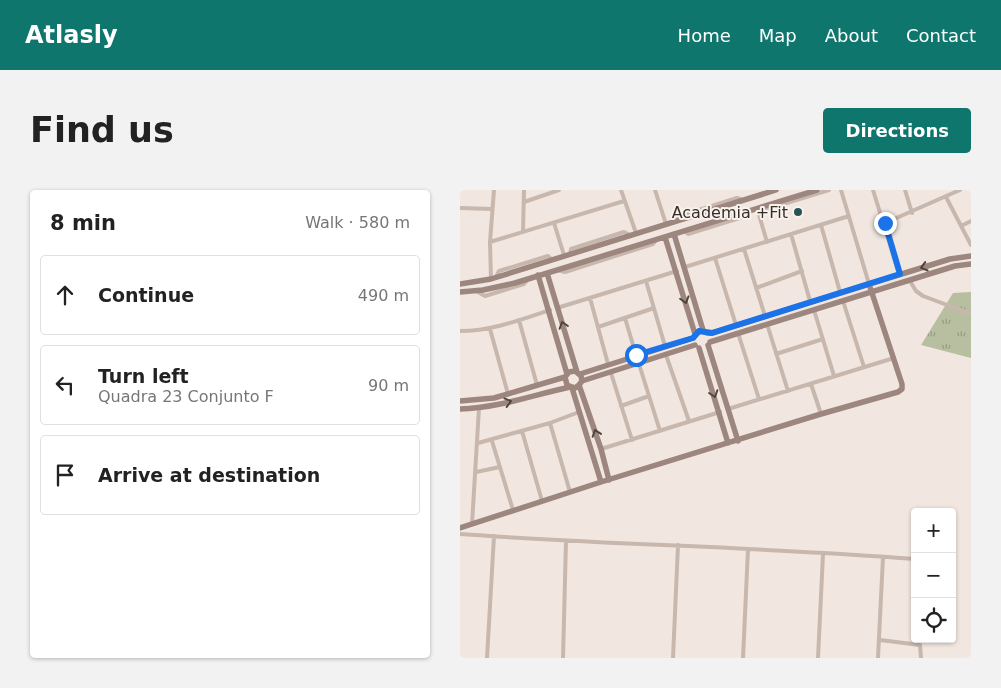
<!DOCTYPE html>
<html lang="en">
<head>
<meta charset="utf-8">
<style>
  :root { --surface:#fff; --page:#f2f2f2; --text:#222; --muted:#767676; --line:#e0e0e0; --accent:#0f766e }
  body { margin:0; font-family:"DejaVu Sans",sans-serif; background:var(--page); color:var(--text) }
  .controls { position:absolute; right:15px; bottom:15px; display:grid; overflow:hidden; border-radius:5px; box-shadow:0 1px 4px #0004 }
  .controls button { width:45px; height:45px; display:grid; place-items:center; padding:0; border:0; border-bottom:1px solid var(--line); background:var(--surface); color:var(--text); font:25px sans-serif }
  .stop { position:absolute; width:15px; height:15px; margin:-11px; border:4px solid #1a73e8; border-radius:50%; background:#fff }
  .stop.end { background:#1a73e8; border-color:#fff; box-shadow:0 1px 5px #0008 }
  .list { margin:0; padding:0; list-style:none }
  h2 { display:flex; justify-content:space-between; align-items:center; height:65px; margin:0; padding:0 20px; font-size:21px }
  h2 small { font-size:16px; font-weight:400; color:var(--muted) }
  .list li { display:grid; grid-template-columns:32px 1fr auto; gap:15px; align-items:center; box-sizing:border-box; height:80px; margin:0 10px 10px; padding:0 10px; border:1px solid var(--line); border-radius:5px }
  .list b { display:block; font-size:19px; white-space:nowrap }
  .list p { margin:0; font-size:16px; white-space:nowrap; color:var(--muted) }
  .list em { font-size:16px; font-style:normal; color:var(--muted) }
  .icon { flex:none; width:28px; height:28px; fill:none; stroke:currentColor; stroke-width:2; stroke-linecap:round; stroke-linejoin:round }
  .map { position:relative; flex:none; width:511px; height:468px; overflow:hidden; border-radius:5px }
  header { display:flex; align-items:center; gap:30px; box-sizing:border-box; height:70px; padding:0 25px; background:var(--accent); color:#fff }
  header strong { font-size:24px }
  nav { display:flex; gap:28px; margin-inline-start:auto; font-size:18px }
  .intro { display:flex; align-items:center; justify-content:space-between; box-sizing:border-box; height:120px; padding:0 30px }
  h1 { margin:0; font-size:35px }
  .button { padding:12px 22px; border-radius:5px; background:var(--accent); color:#fff; font-size:18px; font-weight:700 }
  main { display:flex; gap:30px; padding:0 30px }
  aside { flex:1; background:var(--surface); border-radius:5px; box-shadow:0 1px 4px #0004 }
  .map>svg:first-child { display:block }
</style>
</head>
<body>
<header>
<strong>Atlasly</strong>
<nav><a>Home</a><a>Map</a><a>About</a><a>Contact</a></nav>
</header>
<div class="intro"><h1>Find us</h1><a class="button">Directions</a></div>
<main>
<aside>
<h2>8 min<small>Walk · 580 m</small></h2>
<ul class="list">
<li><svg class="icon" aria-label="ahead" viewBox="0 0 24 24"><path d="M12 20V5M6 11l6-6 6 6"/></svg><div><b>Continue</b></div><em>490 m</em></li>
<li><svg class="icon" aria-label="left" viewBox="0 0 24 24"><path d="M17 20v-9H6M10 6l-5 5 5 5"/></svg><div><b>Turn left</b><p>Quadra 23 Conjunto F</p></div><em>90 m</em></li>
<li><svg class="icon" aria-label="arrive" viewBox="0 0 24 24"><path d="M6 21V4h12l-3 4 3 4H6"/></svg><div><b>Arrive at destination</b></div></li>
</ul>
</aside>
<div class="map">
<svg width="511" height="468" viewBox="0 0 511 468">
  <defs>
    <pattern id="grass-tufts" width="24" height="20" patternUnits="userSpaceOnUse" patternTransform="scale(1.25)"><rect width="24" height="20" fill="#b8bfa1"/><path d="M3 7l-1-3M5 7V3M7 7l1-3M15 17l-1-3M17 17v-4M19 17l1-3" fill="none" stroke="#969c83"/></pattern>
  </defs>
  <rect width="100%" height="100%" fill="#f1e7e0"/>
  <!-- grass -->
  <path fill="url(#grass-tufts)" d="M511,102V168L461,155L493,103Z"/>
  <g fill="none" stroke-linecap="round" stroke-linejoin="round">
    <!-- street -->
    <path stroke="#c8b7ad" stroke-width="4" d="M34,0L30,52L164,11
      M161,0L176,43
      M195,0L206,34
      M381,0L409,94
      M413,0L439,84
      M445,0L452,23
      M486,7L511,55
      M64,12L99,0
      M302,16L307,19L369,0
      M0,18L32,19
      M297,18L307,52
      M214,31L217,27L220,26L277,8L283,10
      M94,33L104,65
      M425,33L500,0
      M361,35L380,102
      M501,36L511,31
      M224,41L228,44L286,26L289,21
      M63,42L64,0
      M331,44L350,111
      M30,52L31,89
      M284,59L305,126
      M110,64L111,59L164,42L170,45
      M255,68L276,135
      M225,77L389,26
      M97,80L105,82L193,54L197,49
      M36,87L39,81L88,66L91,69
      M186,91L205,156
      M450,91L456,101L463,106L511,124
      M296,98L342,81
      M16,101L25,106L64,94L68,89
      M130,108L148,174
      M383,111L404,177
      M97,118L217,81
      M354,120L374,186
      M165,128L176,165
      M59,130L77,195
      M307,134L328,201
      M138,137L194,118
      M30,139L48,204
      M0,141C31,141 60,130 90,120
      M278,143L299,209
      M316,164L363,149
      M206,165L229,231
      M179,174L200,241
      M151,183L172,250
      M351,194L361,224
      M161,216L189,206
      M268,219L434,168
      M90,233L110,302
      M62,241L82,311
      M32,251L53,320
      M18,253L90,233L119,222
      M141,259L260,222
      M16,282L40,277
      M12,334L19,218
      M0,344C151,355 303,357 455,369
      M420,450L460,455L461,468
      M27,468L34,346
      M103,468L106,351
      M213,468L218,355
      M283,468L288,359
      M358,468L363,364
      M418,468L423,367"/>
    <!-- secondary -->
    <path stroke="#9c867e" stroke-width="5.5" d="M214,44L243,140
      M205,47L235,144
      M87,83L117,182
      M78,85L107,184
      M0,94L31,89L316,0
      M0,102L23,100L55,93L357,0
      M247,143H252L490,69L511,66
      M250,152L495,76L511,74
      M248,155L278,251
      M239,158L268,253
      M120,184L233,148
      M122,191L121,186L115,181L109,182L105,187L107,195L115,198L119,195L122,191L235,155
      M119,195L141,259L149,290
      M112,198L141,292
      M0,211L34,208L105,187
      M0,219C38,218 73,205 110,197
      M0,338L141,292L361,224L438,202L442,199V194L409,94"/>
  </g>
  <!-- one-way arrows -->
  <defs><path id="oneway-chevron" d="M-2-3.5L2.5 0L-2 3.5" fill="none" stroke-width="1.6" stroke-linecap="round" stroke-linejoin="round" transform="scale(1.25)"/></defs>
  <g stroke="#504440">
    <use href="#oneway-chevron" transform="translate(464 77) rotate(164)"/>
    <use href="#oneway-chevron" transform="translate(225 110) rotate(74)"/>
    <use href="#oneway-chevron" transform="translate(103 135) rotate(-108)"/>
    <use href="#oneway-chevron" transform="translate(254 204) rotate(72)"/>
    <use href="#oneway-chevron" transform="translate(48 212) rotate(-15)"/>
    <use href="#oneway-chevron" transform="translate(136 243) rotate(-109)"/>
  </g>
  <g fill="none" stroke-linecap="round" stroke-linejoin="round">
    <!-- route -->
    <path stroke="#1a73e8" stroke-width="6" d="M176,165L233,148L239,141L252,143L440,84L425,33"/>
  </g>
  <!-- markers -->
  <circle fill="#245553" stroke="#f9f2ec" stroke-width="2" cx="338" cy="22" r="5"/>
  <g text-anchor="middle" stroke-width="4" stroke-linejoin="round" paint-order="stroke">
    <!-- poi labels -->
    <g font-size="16" fill="#372e2b" stroke="#f9f2ec" text-anchor="end">
      <text x="328" y="28">Academia +Fit</text>
    </g>
  </g>
</svg>
<div class="controls">
<button>+</button>
<button>−</button>
<button><svg class="icon" aria-label="locate" viewBox="0 0 24 24"><circle cx="12" cy="12" r="6"/><path d="M12 2v4M12 18v4M2 12h4M18 12h4"/></svg></button>
</div>
<div class="stop" style="left:176px;top:165px"></div>
<div class="stop end" style="left:425px;top:33px"></div>
</div>
</main>
</body>
</html>
